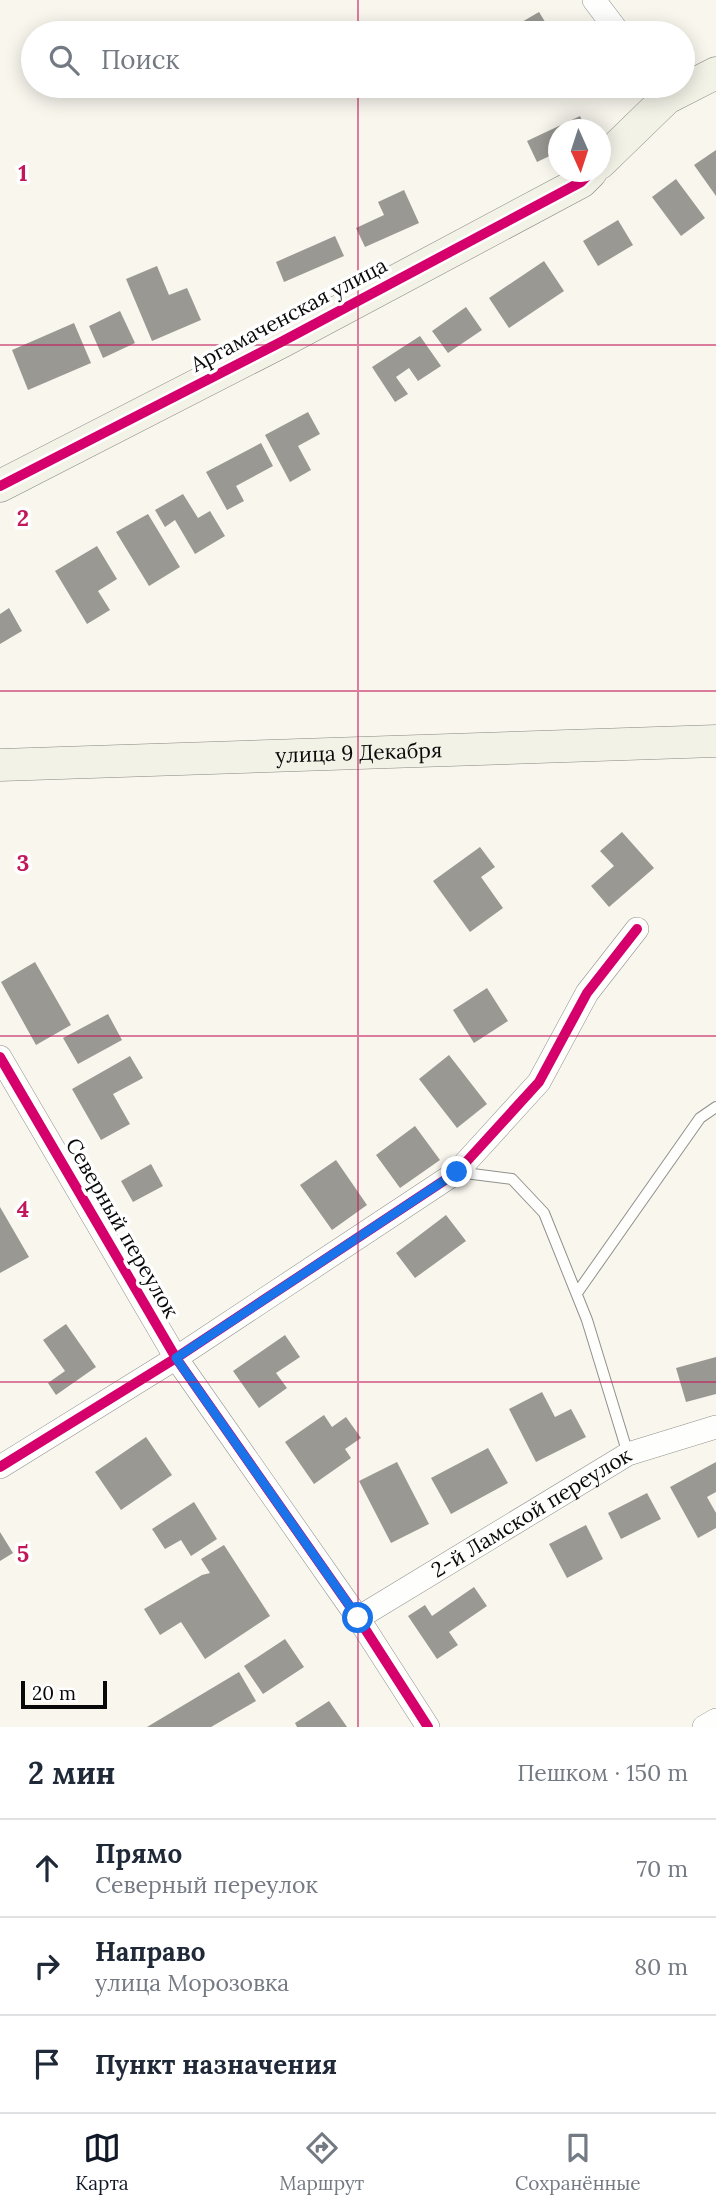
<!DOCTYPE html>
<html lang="ru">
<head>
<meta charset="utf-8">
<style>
  :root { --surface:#fff; --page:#f2f2f3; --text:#1f2937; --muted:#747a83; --line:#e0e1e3; --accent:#111827 }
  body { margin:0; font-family:Lora,serif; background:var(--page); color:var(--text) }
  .compass { position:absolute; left:548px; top:119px; width:63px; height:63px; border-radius:50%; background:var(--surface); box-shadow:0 4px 18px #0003; rotate:177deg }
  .scale { position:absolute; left:21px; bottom:18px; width:86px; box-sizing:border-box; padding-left:7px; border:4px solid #090909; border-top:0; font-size:19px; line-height:24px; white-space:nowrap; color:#090909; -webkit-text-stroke:5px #fff; paint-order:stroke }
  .stop { position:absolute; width:21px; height:21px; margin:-16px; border:5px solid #1a73e8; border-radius:50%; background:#fff }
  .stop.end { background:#1a73e8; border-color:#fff; box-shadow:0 2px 7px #0008 }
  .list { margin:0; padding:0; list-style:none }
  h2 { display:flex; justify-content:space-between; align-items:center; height:91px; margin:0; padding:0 28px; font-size:30px }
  h2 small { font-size:23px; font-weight:400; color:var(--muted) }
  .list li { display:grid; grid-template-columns:46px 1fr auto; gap:21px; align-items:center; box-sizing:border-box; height:98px; padding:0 28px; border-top:2px solid var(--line) }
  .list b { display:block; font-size:26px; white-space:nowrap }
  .list p { margin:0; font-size:23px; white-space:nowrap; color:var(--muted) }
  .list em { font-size:23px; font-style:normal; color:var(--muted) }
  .icon { flex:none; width:38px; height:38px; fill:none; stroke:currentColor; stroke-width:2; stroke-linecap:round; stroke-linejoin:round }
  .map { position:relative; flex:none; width:716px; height:1727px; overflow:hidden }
  .search { position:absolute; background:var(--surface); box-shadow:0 4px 18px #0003; left:21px; right:21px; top:21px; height:77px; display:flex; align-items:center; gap:18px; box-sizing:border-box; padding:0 24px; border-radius:38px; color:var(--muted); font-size:26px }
  .sheet { height:385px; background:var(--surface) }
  nav { display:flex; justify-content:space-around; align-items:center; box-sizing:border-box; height:98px; border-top:2px solid var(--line); background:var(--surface); font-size:19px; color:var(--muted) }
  nav a { display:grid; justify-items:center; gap:4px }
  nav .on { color:var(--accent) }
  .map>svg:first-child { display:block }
</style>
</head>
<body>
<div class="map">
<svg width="716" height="1727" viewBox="0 0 716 1727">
  <rect width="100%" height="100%" fill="#f8f6ed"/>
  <!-- building -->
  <path fill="#9a9893" d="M539,12L552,33H510L508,30Z
    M519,86H547L526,98Z
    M580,116L586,130H558V152L537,162L527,141Z
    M716,150V196L694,165Z
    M676,179L705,218L681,236L652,197Z
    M404,190L419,223L365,247L356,228L384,215L378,202Z
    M618,220L633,245L598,266L583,241Z
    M335,236L344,256L284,282L276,262Z
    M544,261L564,291L509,328L489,298Z
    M157,266L169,295L187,288L201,320L152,341L126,279Z
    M466,307L482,330L448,353L432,331Z
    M120,311L135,343L103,358L89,326Z
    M74,323L91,363L28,390L12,350Z
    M420,336L441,366L418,381L409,368L396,377L408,394L395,402L372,367Z
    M308,412L320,434L298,446L311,470L290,482L265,435Z
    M261,443L273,466L236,486L244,501L227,510L206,472Z
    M183,494L198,518L210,511L225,536L195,554L175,520L165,527L155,510Z
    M148,514L180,567L149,586L116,532Z
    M97,546L117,579L98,591L110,610L87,624L55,571Z
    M9,608L22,631L0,644V614Z
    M622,832L654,868L609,907L591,886L614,866L600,851Z
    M480,847L495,867L481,877L503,908L470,932L433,881Z
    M35,962L71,1025L36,1045L1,982Z
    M487,988L508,1021L474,1043L453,1010Z
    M108,1014L122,1040L78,1064L63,1038Z
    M449,1055L487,1104L457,1128L419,1079Z
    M130,1056L143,1078L113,1094L130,1124L101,1140L72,1089Z
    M415,1126L440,1160L400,1188L376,1155Z
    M336,1160L367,1205L332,1230L300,1185Z
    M151,1164L163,1186L133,1202L121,1181Z
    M0,1207L29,1257L0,1273Z
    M446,1215L466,1241L415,1278L396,1253Z
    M66,1324L96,1367L56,1395L48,1383L65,1371L43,1340Z
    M285,1335L300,1357L276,1373L287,1388L259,1408L233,1371Z
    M716,1357V1394L686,1402L676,1368Z
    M542,1392L555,1417L571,1409L586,1437L536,1462L509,1409Z
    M324,1415L332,1427L346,1417L361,1438L345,1449L351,1458L314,1484L285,1442Z
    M146,1437L172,1475L121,1510L95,1472Z
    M488,1448L508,1483L451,1514L431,1478Z
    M397,1462L429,1524L391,1543L359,1481Z
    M716,1462V1492L707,1497L716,1513V1528L698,1538L670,1487Z
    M647,1493L661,1519L621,1539L608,1513Z
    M194,1502L217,1539L191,1556L181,1540L165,1549L152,1529Z
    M586,1525L603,1559L567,1578L549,1544Z
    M0,1532L13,1553L0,1561Z
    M224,1545L270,1616L205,1659L181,1622L160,1635L144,1609L202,1575L210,1573L201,1559Z
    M474,1587L487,1606L449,1632L458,1645L437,1659L408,1616L425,1605L432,1616Z
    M285,1639L304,1667L263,1694L244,1666Z
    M239,1672L256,1701L211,1727H147Z
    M329,1701L347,1727H297L295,1723Z"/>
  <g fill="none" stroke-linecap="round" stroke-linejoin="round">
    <!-- lane casing -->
    <g stroke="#91908c" stroke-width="12">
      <path id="lane" d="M457,1172L512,1179L544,1213L587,1320L628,1454
        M577,1293L700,1118L716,1107"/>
    </g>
    <!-- street casing -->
    <g stroke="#91908c" stroke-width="24">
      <g id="street">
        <path d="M594,0L619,33"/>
        <path d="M0,1057L176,1358L358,1618L428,1727"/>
        <path d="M0,1467L176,1358L457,1172L539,1082L587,993L637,929"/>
        <path id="s1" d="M358,1618L628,1454L716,1427"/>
        <path d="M704,1727L716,1720"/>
      </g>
    </g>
    <!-- secondary casing -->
    <g stroke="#878682" stroke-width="33">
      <g id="secondary">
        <path d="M600,163L667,98L716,73"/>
        <path d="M0,486L283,341L581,182L591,172"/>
        <path id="s2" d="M0,765L716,741"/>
      </g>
    </g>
    <!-- lane -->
    <use href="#lane" stroke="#fefefc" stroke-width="10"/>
    <!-- street -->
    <use href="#street" stroke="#fefefc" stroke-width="23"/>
    <!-- secondary -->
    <use href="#secondary" stroke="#f3f2e7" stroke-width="32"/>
    <!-- cycleway casing -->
    <g stroke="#fff" stroke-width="15">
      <path id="cycleway" d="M0,486L283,341L581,182L591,172
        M0,1057L176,1358L358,1618L428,1727
        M0,1467L176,1358L457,1172L539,1082L587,993L637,929"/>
    </g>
    <!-- cycleway -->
    <use href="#cycleway" stroke="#d6006c" stroke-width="10"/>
  </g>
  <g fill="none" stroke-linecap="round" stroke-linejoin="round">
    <!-- route -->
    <path stroke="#1a73e8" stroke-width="9" d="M358,1618L176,1358L457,1172"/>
  </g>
  <!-- grid -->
  <path fill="none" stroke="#c2185b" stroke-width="2" stroke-opacity="0.55" d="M358,0V33M358,86V1727M0,345H716M0,691H716M0,1036H716M0,1382H716"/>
  <g text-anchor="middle" stroke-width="7" stroke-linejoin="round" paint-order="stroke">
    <!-- street labels -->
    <g font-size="21" fill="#090909" stroke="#fff">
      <text transform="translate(289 315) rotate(-28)" y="7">Аргамаченская улица</text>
      <text dy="7" stroke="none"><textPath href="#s2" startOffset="359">улица 9 Декабря</textPath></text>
      <text transform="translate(122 1228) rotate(60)" y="7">Северный переулок</text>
      <text dy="7" stroke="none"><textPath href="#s1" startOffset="203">2-й Ламской переулок</textPath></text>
    </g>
  </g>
  <g font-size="23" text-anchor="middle" font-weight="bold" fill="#c2185b" stroke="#fff" stroke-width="7" stroke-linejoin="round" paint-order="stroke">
    <text x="23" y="181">1</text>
    <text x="23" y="526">2</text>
    <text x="23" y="871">3</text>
    <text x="23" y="1217">4</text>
    <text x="23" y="1562">5</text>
  </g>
</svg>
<svg class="compass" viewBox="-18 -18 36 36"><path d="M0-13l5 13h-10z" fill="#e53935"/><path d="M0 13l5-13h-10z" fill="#747a83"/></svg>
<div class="scale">20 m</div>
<div class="stop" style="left:358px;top:1618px"></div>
<div class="stop end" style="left:457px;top:1172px"></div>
<div class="search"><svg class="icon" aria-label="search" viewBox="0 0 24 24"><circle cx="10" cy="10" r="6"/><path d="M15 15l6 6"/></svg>Поиск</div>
</div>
<section class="sheet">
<h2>2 мин<small>Пешком · 150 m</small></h2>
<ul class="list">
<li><svg class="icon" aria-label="ahead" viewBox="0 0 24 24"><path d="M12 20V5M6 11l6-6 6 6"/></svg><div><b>Прямо</b><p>Северный переулок</p></div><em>70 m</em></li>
<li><svg class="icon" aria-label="right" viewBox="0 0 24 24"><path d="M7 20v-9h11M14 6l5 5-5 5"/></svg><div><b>Направо</b><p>улица Морозовка</p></div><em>80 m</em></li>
<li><svg class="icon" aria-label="arrive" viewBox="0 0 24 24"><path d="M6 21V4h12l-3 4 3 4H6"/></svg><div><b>Пункт назначения</b></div></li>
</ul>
</section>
<nav>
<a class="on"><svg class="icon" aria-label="map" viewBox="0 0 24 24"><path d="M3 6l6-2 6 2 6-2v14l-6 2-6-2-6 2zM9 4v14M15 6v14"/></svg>Карта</a>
<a><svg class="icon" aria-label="directions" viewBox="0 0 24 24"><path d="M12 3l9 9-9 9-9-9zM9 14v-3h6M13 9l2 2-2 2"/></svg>Маршрут</a>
<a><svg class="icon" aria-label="saved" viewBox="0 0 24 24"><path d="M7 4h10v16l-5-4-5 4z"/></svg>Сохранённые</a>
</nav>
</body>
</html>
